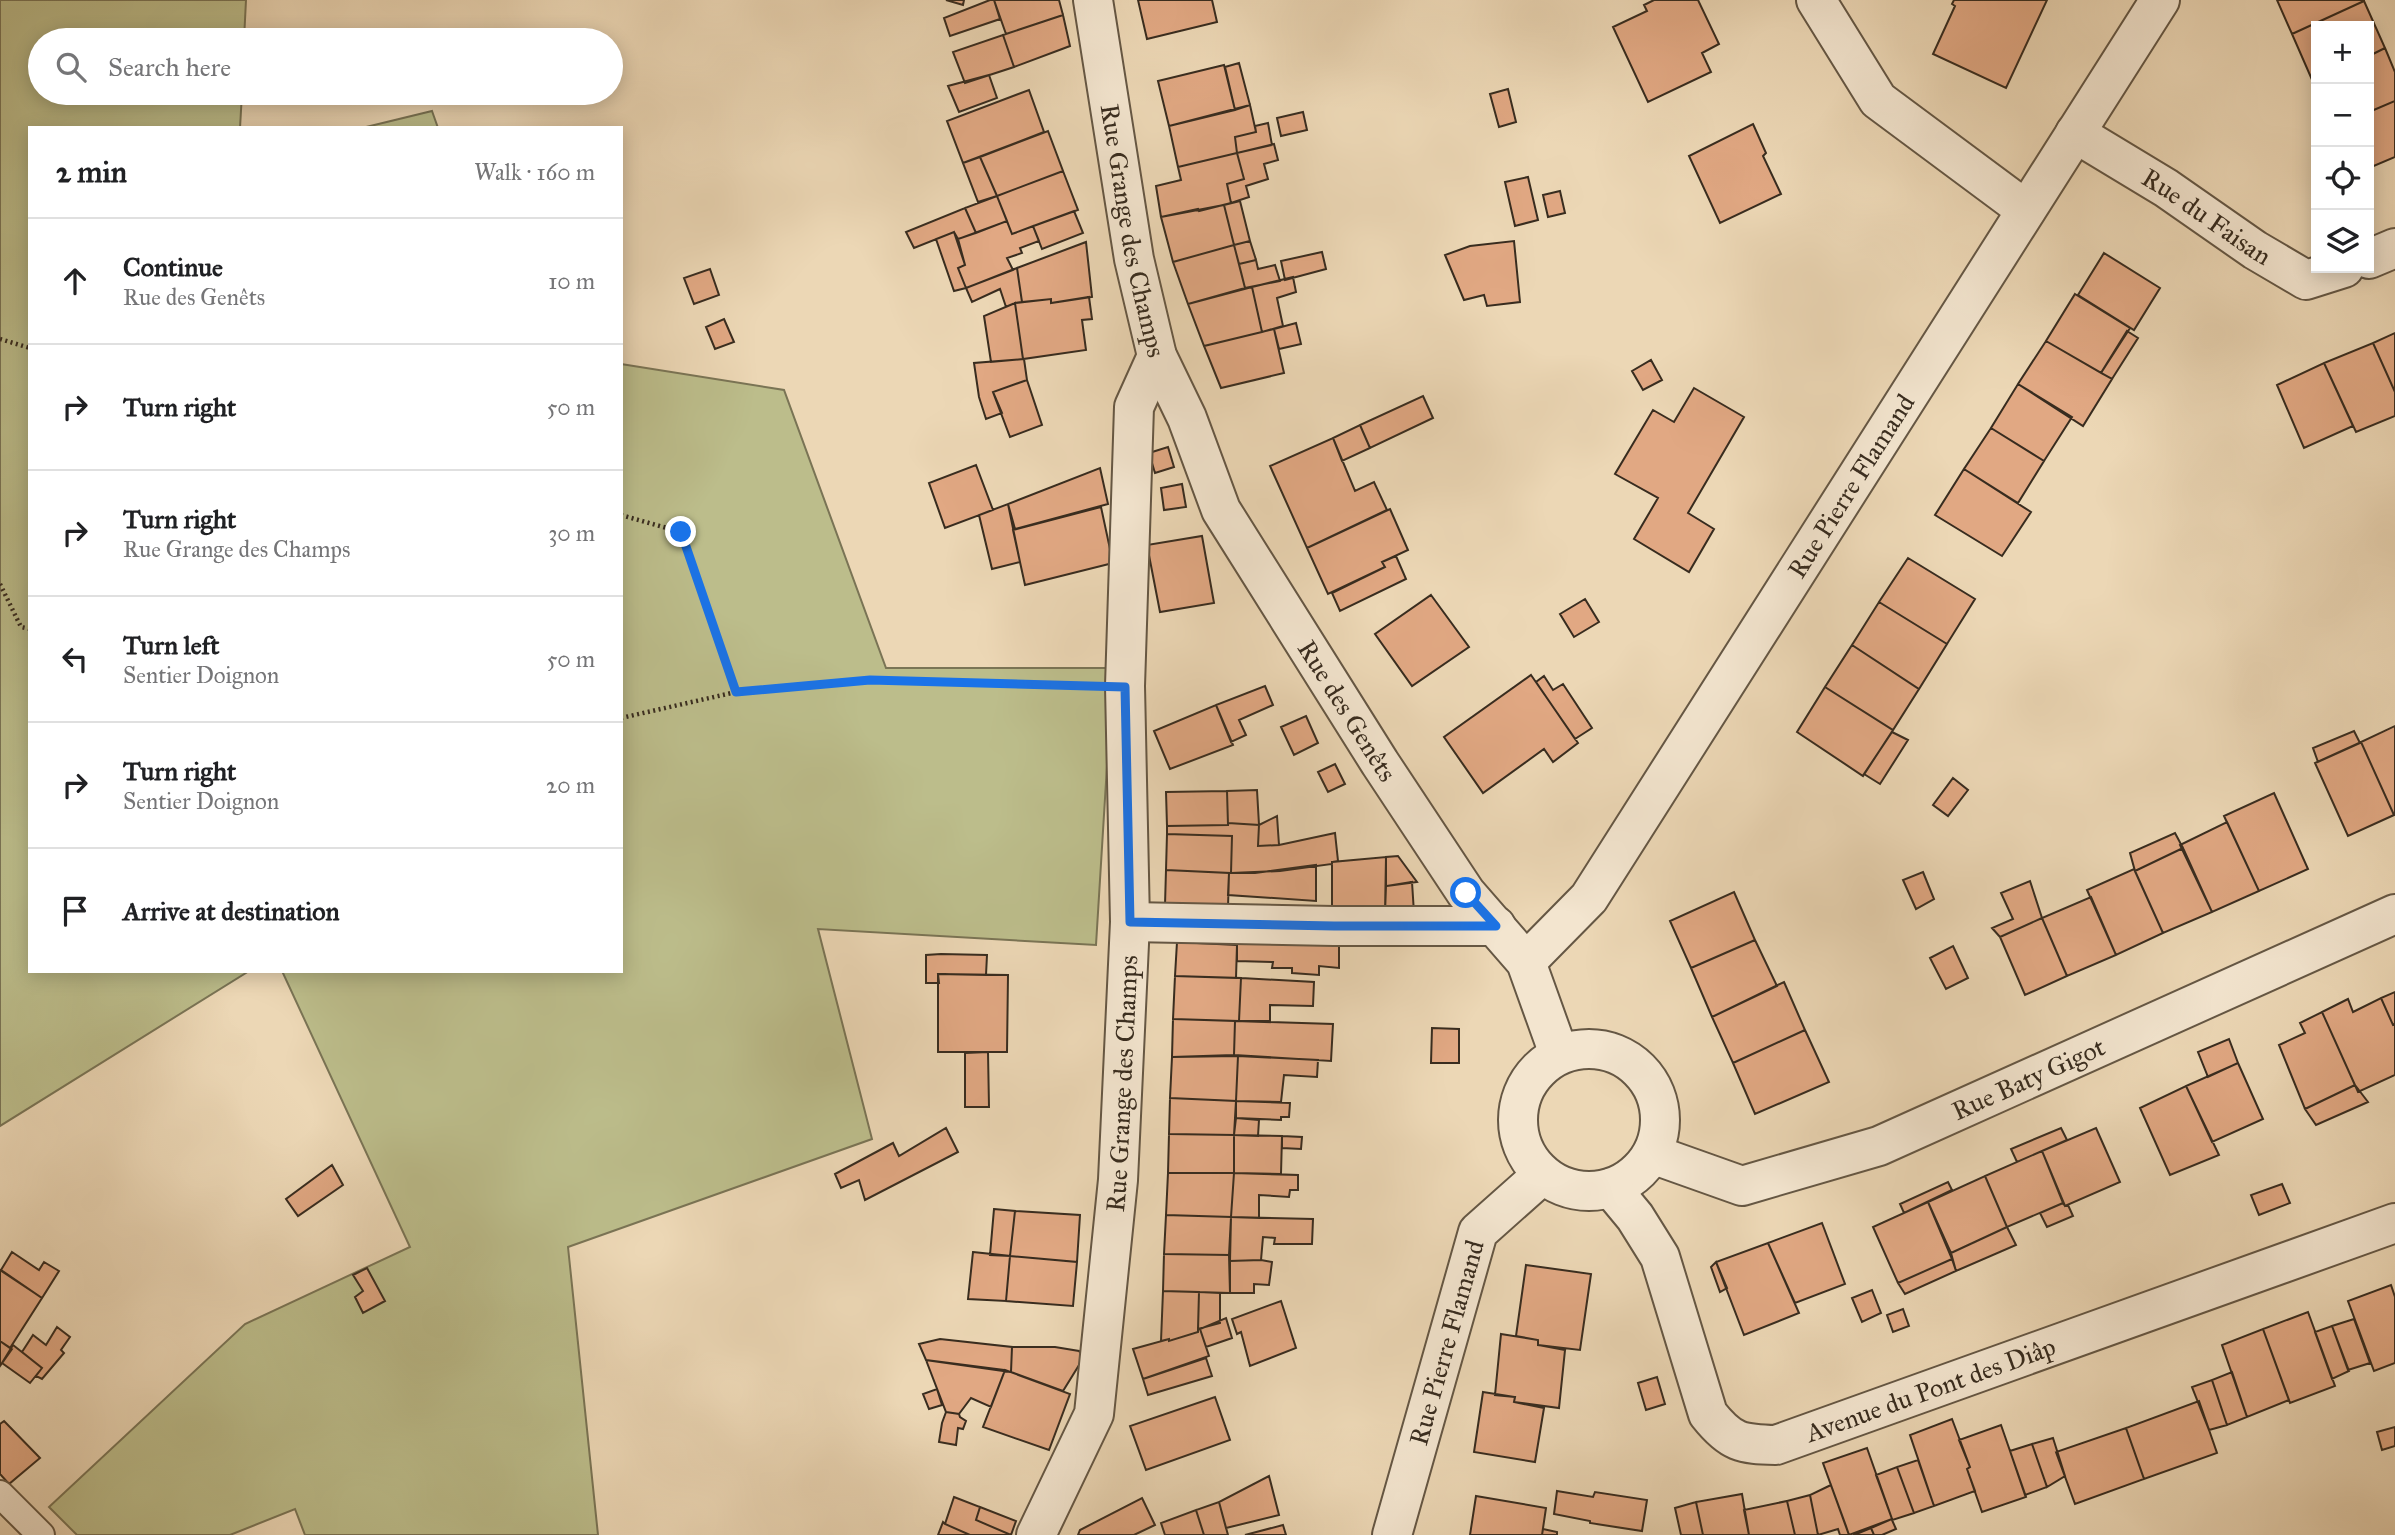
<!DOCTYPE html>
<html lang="en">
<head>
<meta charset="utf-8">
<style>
  :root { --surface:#fff; --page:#f6f6f6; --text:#202124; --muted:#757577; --line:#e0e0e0 }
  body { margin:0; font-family:"IM FELL Great Primer",serif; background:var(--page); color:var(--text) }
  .controls { position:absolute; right:21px; top:21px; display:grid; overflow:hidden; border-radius:0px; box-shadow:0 4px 18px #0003 }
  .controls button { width:63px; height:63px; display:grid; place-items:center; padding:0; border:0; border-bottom:2px solid var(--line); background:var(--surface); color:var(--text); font:35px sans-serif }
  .stop { position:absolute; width:21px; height:21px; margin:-16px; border:5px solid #1a73e8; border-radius:50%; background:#fff }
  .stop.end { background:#1a73e8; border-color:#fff; box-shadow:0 2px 7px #0008 }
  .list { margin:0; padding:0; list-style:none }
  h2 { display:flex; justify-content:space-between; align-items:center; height:91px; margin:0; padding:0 28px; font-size:30px }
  h2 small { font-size:23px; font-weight:400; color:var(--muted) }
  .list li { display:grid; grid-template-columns:46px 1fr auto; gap:21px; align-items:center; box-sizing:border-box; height:126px; padding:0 28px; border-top:2px solid var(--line) }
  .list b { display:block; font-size:26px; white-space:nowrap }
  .list p { margin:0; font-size:23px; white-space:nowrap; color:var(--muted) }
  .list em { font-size:23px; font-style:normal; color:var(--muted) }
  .icon { flex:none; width:38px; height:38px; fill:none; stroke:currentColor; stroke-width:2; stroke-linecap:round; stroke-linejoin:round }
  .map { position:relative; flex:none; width:2395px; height:1535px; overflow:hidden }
  .search { position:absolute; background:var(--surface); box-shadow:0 4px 18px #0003; left:28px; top:28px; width:595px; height:77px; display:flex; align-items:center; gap:18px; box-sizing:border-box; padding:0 24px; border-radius:38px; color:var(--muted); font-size:26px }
  .panel { position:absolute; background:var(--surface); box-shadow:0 4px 18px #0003; left:28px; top:126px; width:595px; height:847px; border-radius:0px }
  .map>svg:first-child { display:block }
</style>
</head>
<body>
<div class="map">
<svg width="2395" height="1535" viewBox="0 0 2395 1535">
  <rect width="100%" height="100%" fill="#ecd7b5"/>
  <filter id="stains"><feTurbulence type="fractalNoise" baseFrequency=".00286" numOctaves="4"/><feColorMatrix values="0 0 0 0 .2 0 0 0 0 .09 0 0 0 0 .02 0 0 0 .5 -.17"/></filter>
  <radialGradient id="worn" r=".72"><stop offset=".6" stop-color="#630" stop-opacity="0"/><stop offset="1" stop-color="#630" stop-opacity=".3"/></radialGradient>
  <!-- green -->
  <path fill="#bcbd8b" stroke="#7a7455" stroke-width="2" d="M0,0H246L244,40H40V93H242L240,128H30V971H249L0,1126Z
    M432,111L438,128H362Z
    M621,364L784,390L886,668H1113L1096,945L818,929L872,1139L568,1247L598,1535H305L295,1509L230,1535H77L49,1507L245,1324L410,1247L282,971H621Z"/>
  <!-- building -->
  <path fill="#e1a883" stroke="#382c1f" stroke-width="2" d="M946,0H964L963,5Z
    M990,0H994L1000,19L950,36L944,18Z
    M994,0H1059L1063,15L1006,34Z
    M1138,0H1212L1217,22L1147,39Z
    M1654,0H1698L1719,44L1702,53L1711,72L1648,102L1613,27L1647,11L1644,5Z
    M1954,0H2047L2006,88L1933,54L1955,6L1952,4Z
    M2277,0H2364V1L2292,34Z
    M2364,1L2385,48L2369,56V26H2316V81L2313,82L2292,34Z
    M1063,15L1070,46L1014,67L1003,35Z
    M1003,35L1014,67L965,83L953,52Z
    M2385,48L2395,72V101L2369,112V56Z
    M1239,63L1250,105L1235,110L1225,67Z
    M1224,65L1235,110L1169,126L1158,81Z
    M989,75L997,98L959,112L948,86Z
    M1508,89L1516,122L1499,127L1490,94Z
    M1029,90L1044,132L963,163L947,121Z
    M2395,101V157L2369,168V112Z
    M1250,105L1256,132L1235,137L1237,153L1178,167L1169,126Z
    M1303,112L1307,130L1281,136L1277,118Z
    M1268,123L1272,145L1237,153L1235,137L1256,132L1255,126Z
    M1753,124L1766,153L1763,156L1781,194L1720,223L1689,156Z
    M1048,131L1063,171L997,196L980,157Z
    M1274,144L1278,160L1264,164L1268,179L1246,186L1249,197L1231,203L1227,184L1244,179L1237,153Z
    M1237,153L1244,179L1227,184L1231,203L1199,211L1198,209L1161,217L1156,186L1181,180L1178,167Z
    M980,157L997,196L978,202L963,163Z
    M1063,171L1078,210L1012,234L997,196Z
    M1528,177L1538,220L1515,226L1505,182Z
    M1560,191L1565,213L1548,217L1543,195Z
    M997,196L1007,221L976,233L965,208Z
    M1240,201L1250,241L1234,245L1224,205Z
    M1224,205L1234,245L1173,262L1161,217Z
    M965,208L976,233L958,239L954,232L914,248L906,232Z
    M1074,211L1083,233L1042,249L1033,226Z
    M1007,221L1012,234L1033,226L1039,241L1020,248L1022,253L1007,258L1013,270L966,288L958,268L965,265L958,239Z
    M954,232L965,265L958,268L966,288L954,291L936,239Z
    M1250,241L1256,260L1239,264L1234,245Z
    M1514,241L1520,302L1487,306L1484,295L1464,300L1445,255L1470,246Z
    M1086,242L1092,297L1051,303V299L1022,302L1017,268Z
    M1234,245L1245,288L1188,304L1173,262Z
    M1322,252L1326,269L1285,280L1281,261Z
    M2104,253L2160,288L2134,330L2078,295Z
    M1256,260L1258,269L1275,265L1280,281L1245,288L1239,264Z
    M1017,268L1022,302L1015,303L1006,307L1000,289L972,302L966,288Z
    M710,269L719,295L694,304L684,278Z
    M1293,277L1296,292L1277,298L1283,326L1262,332L1252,287Z
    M1252,287L1262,332L1204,346L1188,304Z
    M2075,294L2130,328L2101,373L2046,341Z
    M1089,297L1092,319L1082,320L1086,350L1023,359L1015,303L1051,299V303Z
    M1015,303L1023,359L991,362L984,316Z
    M724,319L734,342L715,349L706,327Z
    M1296,323L1301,344L1279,349L1274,329Z
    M1274,329L1284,373L1221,388L1204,346Z
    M2127,331L2138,338L2112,379L2101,373Z
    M2395,333V392L2373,343Z
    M2046,341L2112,379L2083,426L2018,384Z
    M2373,343L2395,392V416L2356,432L2324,363Z
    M1024,359L1027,380L993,392L1002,413L986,419L979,397L974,363Z
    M1651,360L1662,380L1643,390L1632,371Z
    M2324,363L2353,426L2304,448L2277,385Z
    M1027,380L1042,425L1010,437L993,392Z
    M2018,384L2072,417L2044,461L1991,428Z
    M1694,388L1744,417L1688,513L1714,529L1689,572L1634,539L1658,498L1615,474L1653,410L1674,422Z
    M1423,396L1433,418L1370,448L1360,425Z
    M1360,425L1370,448L1342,461L1333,438Z
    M1991,428L2044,461L2018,503L1964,469Z
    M1333,438L1355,491L1374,482L1387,510L1307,548L1270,466Z
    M1168,447L1174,467L1155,473L1149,453Z
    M976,465L993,510L945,528L929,483Z
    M1100,468L1108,504L1015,529L1008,504Z
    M1964,469L2031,512L2002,556L1935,515Z
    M1182,484L1186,507L1164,510L1161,488Z
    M1008,504L1020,562L992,569L979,515Z
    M1101,507L1113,563L1025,585L1013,530Z
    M1390,509L1408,550L1382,562L1385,567L1328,594L1307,548Z
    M1202,536L1214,603L1160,612L1147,545Z
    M1396,556L1406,579L1340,611L1332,593L1385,567L1382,562Z
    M1908,558L1975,599L1947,644L1879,602Z
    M1431,595L1469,647L1412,686L1375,634Z
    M1585,599L1599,622L1574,637L1560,614Z
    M1879,602L1947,644L1919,689L1852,645Z
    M1852,645L1919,689L1893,730L1825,687Z
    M1531,675L1578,743L1553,762L1544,749L1483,793L1444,737Z
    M1544,676L1553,690L1563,684L1592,728L1575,739L1536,682Z
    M1265,686L1273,705L1239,720L1246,735L1231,742L1216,705Z
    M1825,687L1893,730L1863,776L1797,732Z
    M1216,705L1233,745L1170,769L1154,731Z
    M1306,716L1318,743L1294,755L1281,727Z
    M2395,726V815H2394L2361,742Z
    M2354,731L2360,743L2318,762L2313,748Z
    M1892,732L1908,740L1880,784L1864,774Z
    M2361,742L2394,815L2348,836L2315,763Z
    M1335,764L1345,784L1328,792L1318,772Z
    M1953,778L1968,790L1948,816L1933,805Z
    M1257,790L1259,825L1228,823V825L1227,791Z
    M1227,791L1228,825L1167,826L1166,792Z
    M2274,793L2308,869L2259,891L2224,816Z
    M1277,816L1279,845L1258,846L1259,825Z
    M2227,822L2259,891L2212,912L2180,845Z
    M1228,823L1259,825L1258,846L1279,845L1335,833L1338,861L1332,862V864L1280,871L1231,873L1232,836L1167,834V826L1228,825Z
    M2175,833L2183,848L2135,871L2130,853Z
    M1167,834L1232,836L1231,873L1166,870Z
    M2183,848L2212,912L2163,933L2135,871Z
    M1398,856L1417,882L1386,886V857Z
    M1386,857L1385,913L1332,910V862Z
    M1316,865V901L1228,895L1229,873H1255Z
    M2134,869L2163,933L2116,955L2087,890Z
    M1166,870L1229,873L1228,907L1165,905Z
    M1923,872L1934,899L1916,909L1903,880Z
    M2030,881L2042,918L2000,937L1992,928L2013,919L2001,893Z
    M1412,882L1414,913H1385L1386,886Z
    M1734,892L1755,940L1691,968L1670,921Z
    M2091,897L2116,955L2067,976L2042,918Z
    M2042,918L2067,976L2025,995L2000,937Z
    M1237,940L1339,944V968L1319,966V975L1292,973V968H1272L1273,962L1237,961Z
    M1755,940L1777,986L1712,1017L1691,968Z
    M1177,942L1237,945L1236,978L1175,976Z
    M1953,946L1968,978L1946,989L1930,958Z
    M941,954L987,955L986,975L938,974L939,983H926V955Z
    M938,974L1008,975L1007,1052H938Z
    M1175,976L1241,978L1239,1021L1173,1019Z
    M1241,978L1314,982L1313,1006L1270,1005V1021H1239Z
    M1784,982L1805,1030L1733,1063L1712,1017Z
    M2395,992V1024L2393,1025L2381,998Z
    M2381,998L2393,1025L2395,1024V1075L2358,1092L2322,1012L2348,999L2353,1012Z
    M2322,1012L2355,1085L2305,1109L2279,1045L2305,1033L2300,1023Z
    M1173,1019L1235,1021L1234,1055L1172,1057Z
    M1235,1021L1333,1024L1331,1061L1234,1055Z
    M1432,1028L1459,1029V1063H1431Z
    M1805,1030L1829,1082L1755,1114L1733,1063Z
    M2229,1039L2238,1063L2208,1077L2198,1052Z
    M988,1052L989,1107H965V1053Z
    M1238,1056L1318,1060L1317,1077L1284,1075L1281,1102L1236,1101Z
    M1238,1056L1236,1101L1170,1098L1172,1057Z
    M2238,1063L2263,1119L2212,1142L2186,1086Z
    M2355,1085L2368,1102L2316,1125L2305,1109Z
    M2186,1086L2219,1155L2170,1175L2140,1108Z
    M1170,1098L1236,1101L1234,1135L1169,1134Z
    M1236,1101L1290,1103L1289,1117H1281V1120L1236,1118Z
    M1236,1118L1259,1120L1258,1136L1234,1135Z
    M946,1128L958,1152L865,1200L859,1180L841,1188L835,1174L893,1143L899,1156Z
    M2061,1128L2067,1140L2017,1162L2011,1149Z
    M2096,1128L2120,1182L2065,1206L2042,1151Z
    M1169,1134L1234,1135V1173H1168Z
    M1234,1135L1282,1136L1281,1174L1234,1173Z
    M1282,1136L1302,1137L1301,1149L1282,1148Z
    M2042,1151L2063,1203L2007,1227L1985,1176Z
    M332,1165L343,1185L298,1216L286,1199Z
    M1168,1173H1234L1231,1217L1166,1215Z
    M1234,1173L1298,1175V1190H1290L1289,1197L1259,1195V1218L1231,1217Z
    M1985,1176L2007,1227L1951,1253L1928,1202Z
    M1948,1182L1952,1190L1904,1213L1900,1204Z
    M2282,1184L2290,1203L2259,1215L2251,1195Z
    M1928,1202L1952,1259L1898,1283L1873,1227Z
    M2063,1203L2065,1206L2068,1205L2073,1216L2047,1227L2040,1213Z
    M994,1209L1015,1211L1010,1256L990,1255Z
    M1015,1211L1080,1215L1077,1262L1010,1256Z
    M1166,1215L1231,1217L1229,1255L1164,1254Z
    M1231,1217L1313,1219L1312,1244H1274L1275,1238L1263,1237L1261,1260L1230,1261Z
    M1822,1223L1845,1284L1795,1303L1768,1243Z
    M2007,1227L2016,1245L1956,1271L1951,1253Z
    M1768,1243L1799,1313L1744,1335L1716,1262Z
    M12,1252L39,1270L44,1262L59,1271L42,1298L1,1270Z
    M973,1252L1010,1256L1006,1301L968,1299Z
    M1164,1254L1229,1255L1230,1293L1163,1291Z
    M1010,1256L1077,1262L1073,1306L1006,1301Z
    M1952,1259L1956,1271L1905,1294L1898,1283Z
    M1261,1260L1272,1262L1269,1285L1254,1284V1293H1230V1261Z
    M1716,1262L1727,1288L1720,1292L1711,1267Z
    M1526,1265L1591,1274L1580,1350L1538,1345V1340L1516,1336Z
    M367,1268L385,1301L363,1313L355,1297L363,1291L353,1275Z
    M0,1270L42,1298L10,1348L0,1341Z
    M2391,1285L2395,1297V1363L2374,1371L2348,1301Z
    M1872,1290L1881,1313L1862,1322L1852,1298Z
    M1163,1291L1199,1292L1198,1332L1169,1341V1339L1161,1341Z
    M1199,1292L1220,1293V1323L1198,1329Z
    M1281,1301L1296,1348L1250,1366L1241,1332L1237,1334L1232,1319Z
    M1903,1309L1909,1326L1893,1332L1887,1315Z
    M2308,1312L2335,1386L2290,1403L2263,1329Z
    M1226,1318L1232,1338L1206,1347L1200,1329Z
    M2354,1319L2370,1363L2348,1370L2332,1326Z
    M2332,1326L2349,1371L2332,1379L2315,1332Z
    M57,1327L70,1337L61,1350L64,1353L42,1379L36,1376L42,1368L22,1352L33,1335L46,1345Z
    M1198,1329H1200L1209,1356L1143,1379L1133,1349L1169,1339V1341L1198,1332Z
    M2263,1329L2289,1400L2247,1417L2222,1345Z
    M1501,1334L1538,1340V1345L1565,1350L1559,1408L1514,1402L1515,1397L1495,1395Z
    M940,1339L1012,1347L1011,1372L926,1360L919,1344Z
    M0,1341L12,1349L0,1366Z
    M13,1345L42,1368L30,1383L2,1363Z
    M1012,1347H1055L1079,1351L1084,1357L1063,1391L1011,1372Z
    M1206,1358L1212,1376L1148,1395L1143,1379Z
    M926,1360L1005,1370L991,1407L971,1398L959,1414L946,1412Z
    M1005,1370L1070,1394L1049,1450L983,1427Z
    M2232,1372L2247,1417L2227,1425L2212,1380Z
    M1657,1377L1665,1404L1646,1410L1638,1383Z
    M2212,1380L2227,1425L2209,1430L2192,1387Z
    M937,1389L942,1405L929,1409L923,1394Z
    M1483,1392L1515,1397L1514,1402L1544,1408L1535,1462L1474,1452Z
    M1215,1397L1230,1440L1146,1470L1130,1426Z
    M2199,1401L2217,1453L2144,1479L2126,1428Z
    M946,1412L959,1414L960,1417L966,1421L963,1429L958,1428L956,1445L939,1442L942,1423Z
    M1952,1419L1970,1467L1967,1469L1975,1491L1934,1506L1910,1435Z
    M4,1421L40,1458L9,1484L0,1474V1424Z
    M2001,1425L2026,1497L1982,1512L1967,1469L1970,1467L1959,1440Z
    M2395,1427V1446L2382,1450L2377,1432Z
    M2126,1428L2144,1479L2075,1504L2056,1452Z
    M2053,1438L2065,1476L2047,1487L2032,1444Z
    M2032,1444L2047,1487L2025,1495L2010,1451Z
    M1867,1448L1892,1519L1849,1535L1823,1463Z
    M1918,1460L1934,1506L1914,1513L1897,1467Z
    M1897,1467L1914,1513L1892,1520L1896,1529L1882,1535H1874L1871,1528L1892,1519L1876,1475Z
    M1269,1476L1279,1515L1226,1528L1219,1502Z
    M1831,1485L1846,1526L1849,1535H1840L1838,1529L1818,1535L1810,1495Z
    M1557,1491L1593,1497L1595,1492L1647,1500L1642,1531L1590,1523V1521L1554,1514Z
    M1742,1494L1749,1535H1703L1696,1502Z
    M1810,1495L1818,1535H1795L1787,1501Z
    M1476,1496L1546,1508L1542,1535H1470Z
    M954,1497L980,1507L976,1520L1011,1535H970L945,1524Z
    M1142,1498L1155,1525L1134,1535H1078L1080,1530Z
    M1787,1501L1795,1535H1749L1744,1510Z
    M1219,1502L1228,1535H1204L1196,1510Z
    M1696,1502L1703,1535H1681L1675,1508Z
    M980,1507L1016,1521L1011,1535L976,1520Z
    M1196,1510L1204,1535H1165L1161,1523Z
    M943,1522L945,1524L970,1535H938Z
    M1283,1525L1286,1535H1245Z
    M1871,1528L1874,1535H1853H1854Z
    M1543,1529L1557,1532V1535H1542Z"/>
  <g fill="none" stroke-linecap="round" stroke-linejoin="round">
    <!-- service casing -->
    <g stroke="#655744" stroke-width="30">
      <path id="service" d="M0,1494L41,1535"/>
    </g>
    <!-- minor casing -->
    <g stroke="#655744" stroke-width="42">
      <g id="minor">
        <path id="s1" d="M1093,0L1134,259L1157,356L1187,418L1221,510L1380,763L1466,893L1526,962L1559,1054"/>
        <path d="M1816,0L1878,100L2026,210"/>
        <path id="s2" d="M2075,133L2166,188L2255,250L2306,280L2344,268"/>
        <path d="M2369,259L2395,248"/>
        <path d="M1130,922L1334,926H1496"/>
        <path id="s3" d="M1526,962L1589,898L2160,0"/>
        <circle cx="1589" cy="1120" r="71"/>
        <path id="s4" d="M1652,1154L1742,1186L1879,1146L2395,914"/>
        <path id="s5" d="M1611,1188L1635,1217L1660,1257L1708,1414C1731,1443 1741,1444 1776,1445L2395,1223"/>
        <path id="s6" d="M1036,1535L1094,1414L1118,1180L1130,922L1125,686L1134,407L1157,356"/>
        <path id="s7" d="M1392,1535L1478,1232L1542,1175"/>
      </g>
    </g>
    <!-- path -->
    <path stroke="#382c1f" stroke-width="4.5" stroke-dasharray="2 3.5" stroke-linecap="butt" d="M0,339L30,348
      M621,515L681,532L736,692L870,680L1081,685
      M0,584L21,627L30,629
      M621,718L736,692"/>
    <!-- service -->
    <use href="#service" stroke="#f3e5cf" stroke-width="26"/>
    <!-- minor -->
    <use href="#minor" stroke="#f3e5cf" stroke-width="38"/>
  </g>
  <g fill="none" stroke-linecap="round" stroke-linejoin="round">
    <!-- route -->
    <path stroke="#1a73e8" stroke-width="9" d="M681,532L736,692L870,680L1125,687L1130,922L1334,926H1496L1466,893"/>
  </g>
  <g text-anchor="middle" stroke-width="5" stroke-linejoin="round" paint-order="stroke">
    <!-- street labels -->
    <g font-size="26" fill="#382c1f" stroke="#f3e5cf">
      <text dy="9" stroke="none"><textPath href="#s2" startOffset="156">Rue du Faisan</textPath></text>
      <text dy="9" stroke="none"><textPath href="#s1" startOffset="234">Rue Grange des Champs</textPath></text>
      <text dy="9" stroke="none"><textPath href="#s3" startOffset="578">Rue Pierre Flamand</textPath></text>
      <text dy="9" stroke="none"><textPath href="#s1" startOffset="766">Rue des Genêts</textPath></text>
      <text dy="9" stroke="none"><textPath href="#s4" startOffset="402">Rue Baty Gigot</textPath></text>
      <text dy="9" stroke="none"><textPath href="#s6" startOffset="466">Rue Grange des Champs</textPath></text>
      <text dy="9" stroke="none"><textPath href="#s7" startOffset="200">Rue Pierre Flamand</textPath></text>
      <text dy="9" stroke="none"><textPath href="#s5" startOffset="492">Avenue du Pont des Diâp</textPath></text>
    </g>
  </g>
  <rect width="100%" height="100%" filter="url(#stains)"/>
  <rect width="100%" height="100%" fill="url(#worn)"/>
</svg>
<div class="controls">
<button>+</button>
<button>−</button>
<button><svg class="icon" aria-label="locate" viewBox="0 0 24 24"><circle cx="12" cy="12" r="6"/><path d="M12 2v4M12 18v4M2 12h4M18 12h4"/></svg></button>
<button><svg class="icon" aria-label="layers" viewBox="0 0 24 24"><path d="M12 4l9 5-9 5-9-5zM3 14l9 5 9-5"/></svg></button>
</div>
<div class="stop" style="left:1466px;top:893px"></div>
<div class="stop end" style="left:681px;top:532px"></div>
<div class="search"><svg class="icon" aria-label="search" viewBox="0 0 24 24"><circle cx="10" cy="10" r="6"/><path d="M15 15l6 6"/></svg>Search here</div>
<section class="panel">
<h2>2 min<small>Walk · 160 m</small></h2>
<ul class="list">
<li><svg class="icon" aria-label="ahead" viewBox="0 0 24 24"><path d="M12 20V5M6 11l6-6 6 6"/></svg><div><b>Continue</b><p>Rue des Genêts</p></div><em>10 m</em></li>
<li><svg class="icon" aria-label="right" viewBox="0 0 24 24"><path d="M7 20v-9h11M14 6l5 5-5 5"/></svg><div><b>Turn right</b></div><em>50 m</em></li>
<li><svg class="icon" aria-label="right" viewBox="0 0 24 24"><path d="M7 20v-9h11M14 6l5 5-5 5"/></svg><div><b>Turn right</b><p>Rue Grange des Champs</p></div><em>30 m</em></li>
<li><svg class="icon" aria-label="left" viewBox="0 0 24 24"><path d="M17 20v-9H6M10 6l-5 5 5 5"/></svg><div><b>Turn left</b><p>Sentier Doignon</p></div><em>50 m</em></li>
<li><svg class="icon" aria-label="right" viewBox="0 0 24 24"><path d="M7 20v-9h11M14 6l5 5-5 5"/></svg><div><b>Turn right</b><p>Sentier Doignon</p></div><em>20 m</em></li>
<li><svg class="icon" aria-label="arrive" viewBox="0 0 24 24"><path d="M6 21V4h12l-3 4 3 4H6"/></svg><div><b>Arrive at destination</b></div></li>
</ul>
</section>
</div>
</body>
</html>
